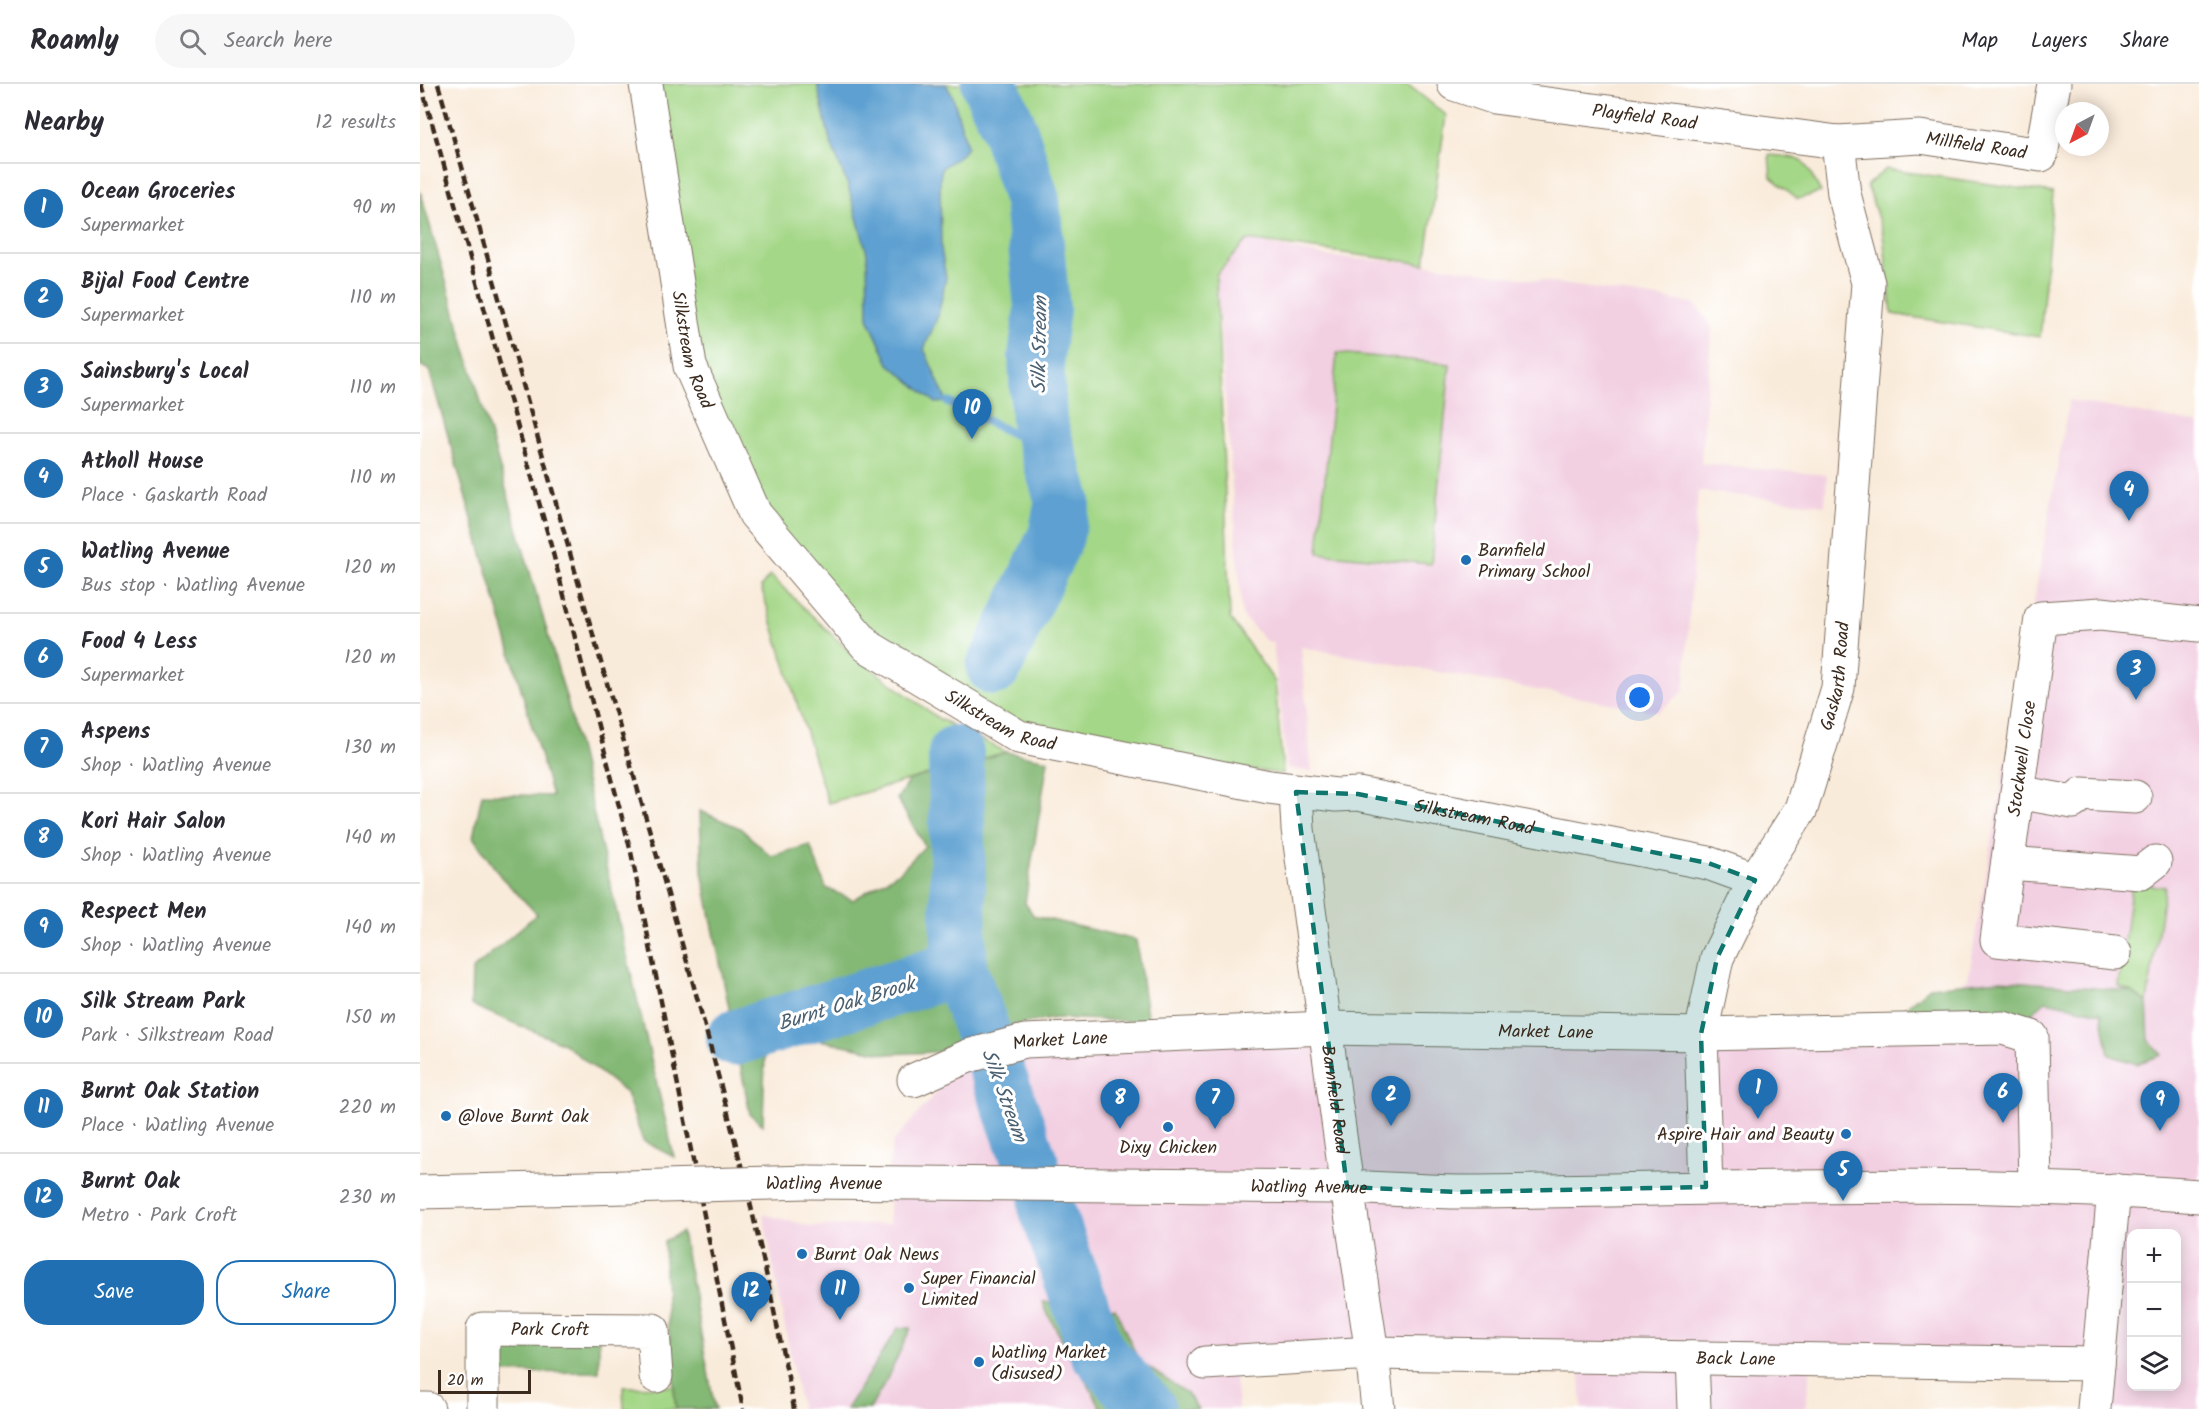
<!DOCTYPE html>
<html lang="en">
<head>
<meta charset="utf-8">
<style>
  :root { --surface:#fff; --page:#f7f7f7; --text:#2b2b33; --muted:#7c7c81; --line:#e1e1e2; --accent:#1f6fb2 }
  body { margin:0; font-family:Kalam,sans-serif; background:var(--page); color:var(--text) }
  .controls { position:absolute; right:18px; bottom:18px; display:grid; overflow:hidden; border-radius:12px; box-shadow:0 3px 15px #0003 }
  .controls button { width:54px; height:54px; display:grid; place-items:center; padding:0; border:0; border-bottom:2px solid var(--line); background:var(--surface); color:var(--text); font:30px sans-serif }
  .compass { position:absolute; left:1635px; top:18px; width:54px; height:54px; border-radius:50%; background:var(--surface); box-shadow:0 3px 15px #0003; rotate:221deg }
  .scale { position:absolute; left:18px; bottom:15px; width:93px; box-sizing:border-box; padding-left:6px; border:3px solid #3b2a1e; border-top:0; font-size:16px; line-height:21px; white-space:nowrap; color:#3b2a1e; -webkit-text-stroke:4px #fff; paint-order:stroke }
  .you { position:absolute; left:1220px; top:614px; width:21px; height:21px; margin:-15px; border:4px solid #fff; border-radius:50%; background:#1a73e8; box-shadow:0 0 0 9px #1a73e833 }
  .badge { display:grid; place-items:center; width:39px; height:39px; border-radius:50%; background:var(--accent); color:#fff; font-size:20px; font-weight:700 }
  .pin { position:absolute; translate:-50% -50px; filter:drop-shadow(0 2px 3px #0008) }
  .pin::after { content:''; position:absolute; top:32px; width:21px; height:18px; background:inherit; clip-path:polygon(0 0,100% 0,50% 100%) }
  .list { margin:0; padding:0; list-style:none }
  h2 { display:flex; justify-content:space-between; align-items:center; height:78px; margin:0; padding:0 24px; font-size:26px }
  h2 small { font-size:20px; font-weight:400; color:var(--muted) }
  .list li { display:grid; grid-template-columns:39px 1fr auto; gap:18px; align-items:center; box-sizing:border-box; height:90px; padding:0 24px; border-top:2px solid var(--line) }
  .list b { display:block; font-size:22px; white-space:nowrap }
  .list p { margin:0; font-size:20px; white-space:nowrap; color:var(--muted) }
  .list em { font-size:20px; font-style:normal; color:var(--muted) }
  .actions { display:flex; gap:12px; padding:18px 24px }
  .actions a { flex:1; padding:14px 0; border:2px solid var(--accent); border-radius:24px; text-align:center; font-size:21px; color:var(--accent) }
  .actions .main { background:var(--accent); color:#fff }
  .icon { flex:none; width:33px; height:33px; fill:none; stroke:currentColor; stroke-width:2; stroke-linecap:round; stroke-linejoin:round }
  .map { position:relative; flex:none; width:1779px; height:1325px; overflow:hidden }
  header { display:flex; align-items:center; gap:36px; box-sizing:border-box; height:84px; padding:0 30px; background:var(--surface); border-bottom:2px solid var(--line) }
  header strong { font-size:28px }
  nav { display:flex; gap:33px; margin-inline-start:auto; font-size:21px }
  .search { width:420px; height:54px; background:var(--page); display:flex; align-items:center; gap:15px; box-sizing:border-box; padding:0 21px; border-radius:33px; color:var(--muted); font-size:22px }
  main { display:flex }
  aside { flex:1; background:var(--surface) }
  .map>svg:first-child { display:block }
</style>
</head>
<body>
<header>
<strong>Roamly</strong>
<div class="search"><svg class="icon" aria-label="search" viewBox="0 0 24 24"><circle cx="10" cy="10" r="6"/><path d="M15 15l6 6"/></svg>Search here</div>
<nav><a>Map</a><a>Layers</a><a>Share</a></nav>
</header>
<main>
<aside>
<h2>Nearby<small>12 results</small></h2>
<ul class="list">
<li><span class="badge">1</span><div><b>Ocean Groceries</b><p>Supermarket</p></div><em>90 m</em></li>
<li><span class="badge">2</span><div><b>Bijal Food Centre</b><p>Supermarket</p></div><em>110 m</em></li>
<li><span class="badge">3</span><div><b>Sainsbury's Local</b><p>Supermarket</p></div><em>110 m</em></li>
<li><span class="badge">4</span><div><b>Atholl House</b><p>Place · Gaskarth Road</p></div><em>110 m</em></li>
<li><span class="badge">5</span><div><b>Watling Avenue</b><p>Bus stop · Watling Avenue</p></div><em>120 m</em></li>
<li><span class="badge">6</span><div><b>Food 4 Less</b><p>Supermarket</p></div><em>120 m</em></li>
<li><span class="badge">7</span><div><b>Aspens</b><p>Shop · Watling Avenue</p></div><em>130 m</em></li>
<li><span class="badge">8</span><div><b>Kori Hair Salon</b><p>Shop · Watling Avenue</p></div><em>140 m</em></li>
<li><span class="badge">9</span><div><b>Respect Men</b><p>Shop · Watling Avenue</p></div><em>140 m</em></li>
<li><span class="badge">10</span><div><b>Silk Stream Park</b><p>Park · Silkstream Road</p></div><em>150 m</em></li>
<li><span class="badge">11</span><div><b>Burnt Oak Station</b><p>Place · Watling Avenue</p></div><em>220 m</em></li>
<li><span class="badge">12</span><div><b>Burnt Oak</b><p>Metro · Park Croft</p></div><em>230 m</em></li>
</ul>
<div class="actions"><a class="main">Save</a><a>Share</a></div>
</aside>
<div class="map">
<svg width="1779" height="1325" viewBox="0 0 1779 1325">
  <rect width="100%" height="100%" fill="#fff"/>
  <filter id="ink" filterUnits="userSpaceOnUse"><feTurbulence type="fractalNoise" baseFrequency=".0167" numOctaves="2"/><feDisplacementMap in="SourceGraphic" scale="12" xChannelSelector="R" yChannelSelector="G"/><feConvolveMatrix kernelMatrix="1 2 1 2 8 2 1 2 1" color-interpolation-filters="sRGB"/></filter>
  <filter id="wash" filterUnits="userSpaceOnUse"><feTurbulence type="fractalNoise" baseFrequency=".008" numOctaves="4" result="noise"/><feDisplacementMap in="SourceGraphic" scale="24" xChannelSelector="R" yChannelSelector="G"/><feGaussianBlur stdDeviation="1.35" result="paint"/><feColorMatrix in="noise" values="0 0 0 0 0 0 0 0 0 0 0 0 0 0 0 0 0 1.4 0 .05"/><feComposite in="paint" operator="in"/></filter>
  <g filter="url(#wash)">
    <rect width="100%" height="100%" fill="#f9ebda"/>
    <!-- built -->
    <path fill="#f2cfe1" fill-rule="evenodd" d="M827,156L911,173L1005,180L1274,219L1292,243L1281,379L1407,391L1405,421L1278,407L1264,607L1238,628L881,563L892,688L867,684L853,558L846,557L822,531L796,191Z
      M1649,316L1779,340V1325H1672L1675,1285L1392,1277L1385,1325H1162L1159,1274L814,1282L818,1325H381L343,1130L390,1142L469,1140V1081L473,1058L548,972L605,957L1469,948L1548,895ZM1712,1150H1756V1302H1712Z"/>
    <!-- green -->
    <path fill="#a4d787" stroke="#708052" stroke-width="1.5" d="M225,0H987L1026,31L1005,180L827,156L796,191L810,534L855,598L863,690L597,654L449,565L336,431L267,279Z
      M1349,71C1387,73 1383,76 1401,108L1378,115L1351,93Z
      M1466,85L1633,109L1620,253L1472,230L1463,150L1447,101Z
      M917,269L1030,280L1011,480L898,469Z
      M350,491L433,571L518,634L586,668L408,719L341,503Z
      M1712,799L1745,803L1727,918L1710,907L1698,902Z
      M254,1302L256,1325H204L203,1303Z"/>
    <!-- forest -->
    <path fill="#83b874" stroke="#5f7149" stroke-width="1.5" d="M0,107L148,620L254,1073L223,1057L206,1009L144,960L51,921L52,886L117,830L81,793L53,753L62,710L132,712L9,286L0,281Z
      M586,668L628,676L605,819L614,832L716,856L728,938L636,934L570,945L517,968L467,970L370,950L345,970L343,1041L330,1030L282,788L280,727L320,744L351,772L390,761L406,804L433,816L481,787L505,762L477,715L489,696Z
      M1581,896L1710,907L1727,918L1729,956L1742,971L1717,980L1689,971L1681,929L1626,917L1604,935L1533,955L1480,928L1510,903Z
      M262,1148L295,1325H256L246,1218L244,1157Z
      M623,1218L695,1224L719,1277L767,1309L778,1325H682L628,1231Z
      M478,1244H491L467,1295L450,1325H426Z
      M179,1255V1288L75,1289V1256Z"/>
    <!-- water -->
    <path fill="#5da0d1" stroke="#4c6578" stroke-width="1.5" d="M397,0H526L533,13L547,62L542,70L522,84L520,94L521,164L526,194L518,232L504,265L527,318L516,319L469,280L448,234L447,169L428,102L410,57Z"/>
    <g fill="none" stroke-linecap="round" stroke-linejoin="round">
      <!-- stream -->
      <path stroke="#5da0d1" stroke-width="9" d="M528,318L600,353L624,355
        M612,1083L626,1123"/>
      <!-- river -->
      <path stroke="#5da0d1" stroke-width="56" d="M569,0L588,41L612,117L622,225L616,273L619,338L643,417L636,452L574,583
        M536,669L539,884L612,1083
        M314,954L539,884
        M626,1123L677,1267L728,1325"/>
    </g>
  </g>
  <g filter="url(#ink)">
    <g fill="none" stroke-linecap="round" stroke-linejoin="round">
      <!-- minor casing -->
      <g stroke="#7e6e60" stroke-width="35">
        <g id="minor">
          <path id="s1" d="M226,0L270,282L335,430L447,562L599,653L849,703L916,711L938,710L1288,779L1335,796"/>
          <path id="s2" d="M1034,0L1073,13L1418,58L1500,53L1621,71L1634,0"/>
          <path id="s3" d="M876,708L878,745L927,1103L952,1269L958,1325"/>
          <path d="M1597,708L1653,718L1662,710L1715,713"/>
          <path d="M1588,779L1721,789L1735,778"/>
          <path id="s4" d="M1695,869L1577,856L1621,534L1681,530L1779,541"/>
          <path id="s5" d="M494,996L548,972L605,957L905,944L1281,950L1583,944L1612,953L1615,1103"/>
          <path id="s6" d="M387,1098C562,1099 737,1101 912,1103C956,1103 1000,1108 1045,1108C1289,1106 1535,1094 1779,1112"/>
          <path id="s7" d="M1286,1103L1281,950L1297,874L1335,796L1381,725L1418,604L1448,199L1424,110L1418,58"/>
          <path d="M0,1108L207,1103"/>
          <path d="M1272,1274L1274,1325"/>
          <path id="s8" d="M785,1279L952,1269L1678,1280"/>
          <path d="M0,1325H8"/>
          <path id="s9" d="M63,1325V1245L233,1246L236,1292"/>
          <path d="M1674,1325L1694,1106"/>
        </g>
      </g>
      <!-- minor -->
      <use href="#minor" stroke="#fff" stroke-width="33"/>
      <!-- rail -->
      <path stroke="#3b2a1e" stroke-width="4.5" stroke-dasharray="9 4.5" stroke-linecap="butt" d="M1,0L129,454L211,768L323,1325
        M18,0C80,212 136,425 198,637C253,829 311,1021 352,1217C359,1253 368,1289 374,1325"/>
      <!-- minor-bridge casing -->
      <g stroke="#7e6e60" stroke-width="35" stroke-linecap="butt">
        <path id="minor-bridge" d="M207,1103L387,1098"/>
      </g>
      <!-- minor-bridge -->
      <use href="#minor-bridge" stroke="#fff" stroke-width="33"/>
    </g>
  </g>
  <!-- marked area -->
  <path fill="#0f766e" fill-opacity="0.2" stroke="#0f766e" stroke-width="4.5" stroke-dasharray="12 8" stroke-linejoin="round" d="M876,708L938,710L1288,779L1335,796L1297,874L1281,950L1286,1103L1040,1108L927,1103Z"/>
  <!-- markers -->
  <g fill="#1f6fb2" stroke="#fff" stroke-width="2">
    <circle cx="1046" cy="476" r="6"/>
    <circle cx="26" cy="1032" r="6"/>
    <circle cx="748" cy="1043" r="6"/>
    <circle cx="1426" cy="1050" r="6"/>
    <circle cx="382" cy="1170" r="6"/>
    <circle cx="489" cy="1204" r="6"/>
    <circle cx="559" cy="1278" r="6"/>
  </g>
  <g text-anchor="middle" stroke-width="6" stroke-linejoin="round" paint-order="stroke">
    <!-- street labels -->
    <g font-size="18" fill="#3b2a1e" stroke="#fff">
      <text dy="6" stroke="none"><textPath href="#s2" startOffset="194">Playfield Road</textPath></text>
      <text dy="6" stroke="none"><textPath href="#s2" startOffset="528">Millfield Road</textPath></text>
      <text dy="6" stroke="none"><textPath href="#s1" startOffset="270">Silkstream Road</textPath></text>
      <text dy="6" stroke="none"><textPath href="#s7" startOffset="540">Gaskarth Road</textPath></text>
      <text dy="6" stroke="none"><textPath href="#s1" startOffset="774">Silkstream Road</textPath></text>
      <text dy="6" stroke="none"><textPath href="#s4" startOffset="302">Stockwell Close</textPath></text>
      <text dy="6" stroke="none"><textPath href="#s1" startOffset="1260">Silkstream Road</textPath></text>
      <text dy="6" stroke="none"><textPath href="#s5" startOffset="639">Market Lane</textPath></text>
      <text dy="6" stroke="none"><textPath href="#s5" startOffset="153">Market Lane</textPath></text>
      <text dy="6" stroke="none"><textPath href="#s3" startOffset="310">Barnfield Road</textPath></text>
      <text x="404" y="1105">Watling Avenue</text>
      <text dy="6" stroke="none"><textPath href="#s6" startOffset="502">Watling Avenue</textPath></text>
      <text dy="6" stroke="none"><textPath href="#s9" startOffset="147">Park Croft</textPath></text>
      <text dy="6" stroke="none"><textPath href="#s8" startOffset="531">Back Lane</textPath></text>
    </g>
    <!-- poi labels -->
    <g font-size="18" fill="#3b2a1e" stroke="#fff" text-anchor="start">
      <text x="1058" y="472">Barnfield<tspan x="1058" dy="21">Primary School</tspan></text>
      <text x="38" y="1038">@love Burnt Oak</text>
      <text x="1414" y="1056" text-anchor="end">Aspire Hair and Beauty</text>
      <text x="748" y="1069" text-anchor="middle">Dixy Chicken</text>
      <text x="394" y="1176">Burnt Oak News</text>
      <text x="501" y="1200">Super Financial<tspan x="501" dy="21">Limited</tspan></text>
      <text x="571" y="1274">Watling Market<tspan x="571" dy="21">(disused)</tspan></text>
    </g>
    <!-- water labels -->
    <g font-size="20" font-style="italic" fill="#4a5f6f" stroke="#fff">
      <text transform="translate(619 261) rotate(-89)" y="7">Silk Stream</text>
      <text transform="translate(426 919) rotate(-17)" y="7">Burnt Oak Brook</text>
      <text transform="translate(585 1011) rotate(70)" y="7">Silk Stream</text>
    </g>
  </g>
</svg>
<div class="controls">
<button>+</button>
<button>−</button>
<button><svg class="icon" aria-label="layers" viewBox="0 0 24 24"><path d="M12 4l9 5-9 5-9-5zM3 14l9 5 9-5"/></svg></button>
</div>
<svg class="compass" viewBox="-18 -18 36 36"><path d="M0-13l5 13h-10z" fill="#e53935"/><path d="M0 13l5-13h-10z" fill="#7c7c81"/></svg>
<div class="scale">20 m</div>
<div class="you"></div>
<div class="pin badge" style="left:1338px;top:1035px">1</div>
<div class="pin badge" style="left:971px;top:1042px">2</div>
<div class="pin badge" style="left:1716px;top:616px">3</div>
<div class="pin badge" style="left:1709px;top:437px">4</div>
<div class="pin badge" style="left:1423px;top:1117px">5</div>
<div class="pin badge" style="left:1583px;top:1039px">6</div>
<div class="pin badge" style="left:795px;top:1045px">7</div>
<div class="pin badge" style="left:700px;top:1045px">8</div>
<div class="pin badge" style="left:1740px;top:1047px">9</div>
<div class="pin badge" style="left:552px;top:355px">10</div>
<div class="pin badge" style="left:420px;top:1236px">11</div>
<div class="pin badge" style="left:331px;top:1238px">12</div>
</div>
</main>
</body>
</html>
